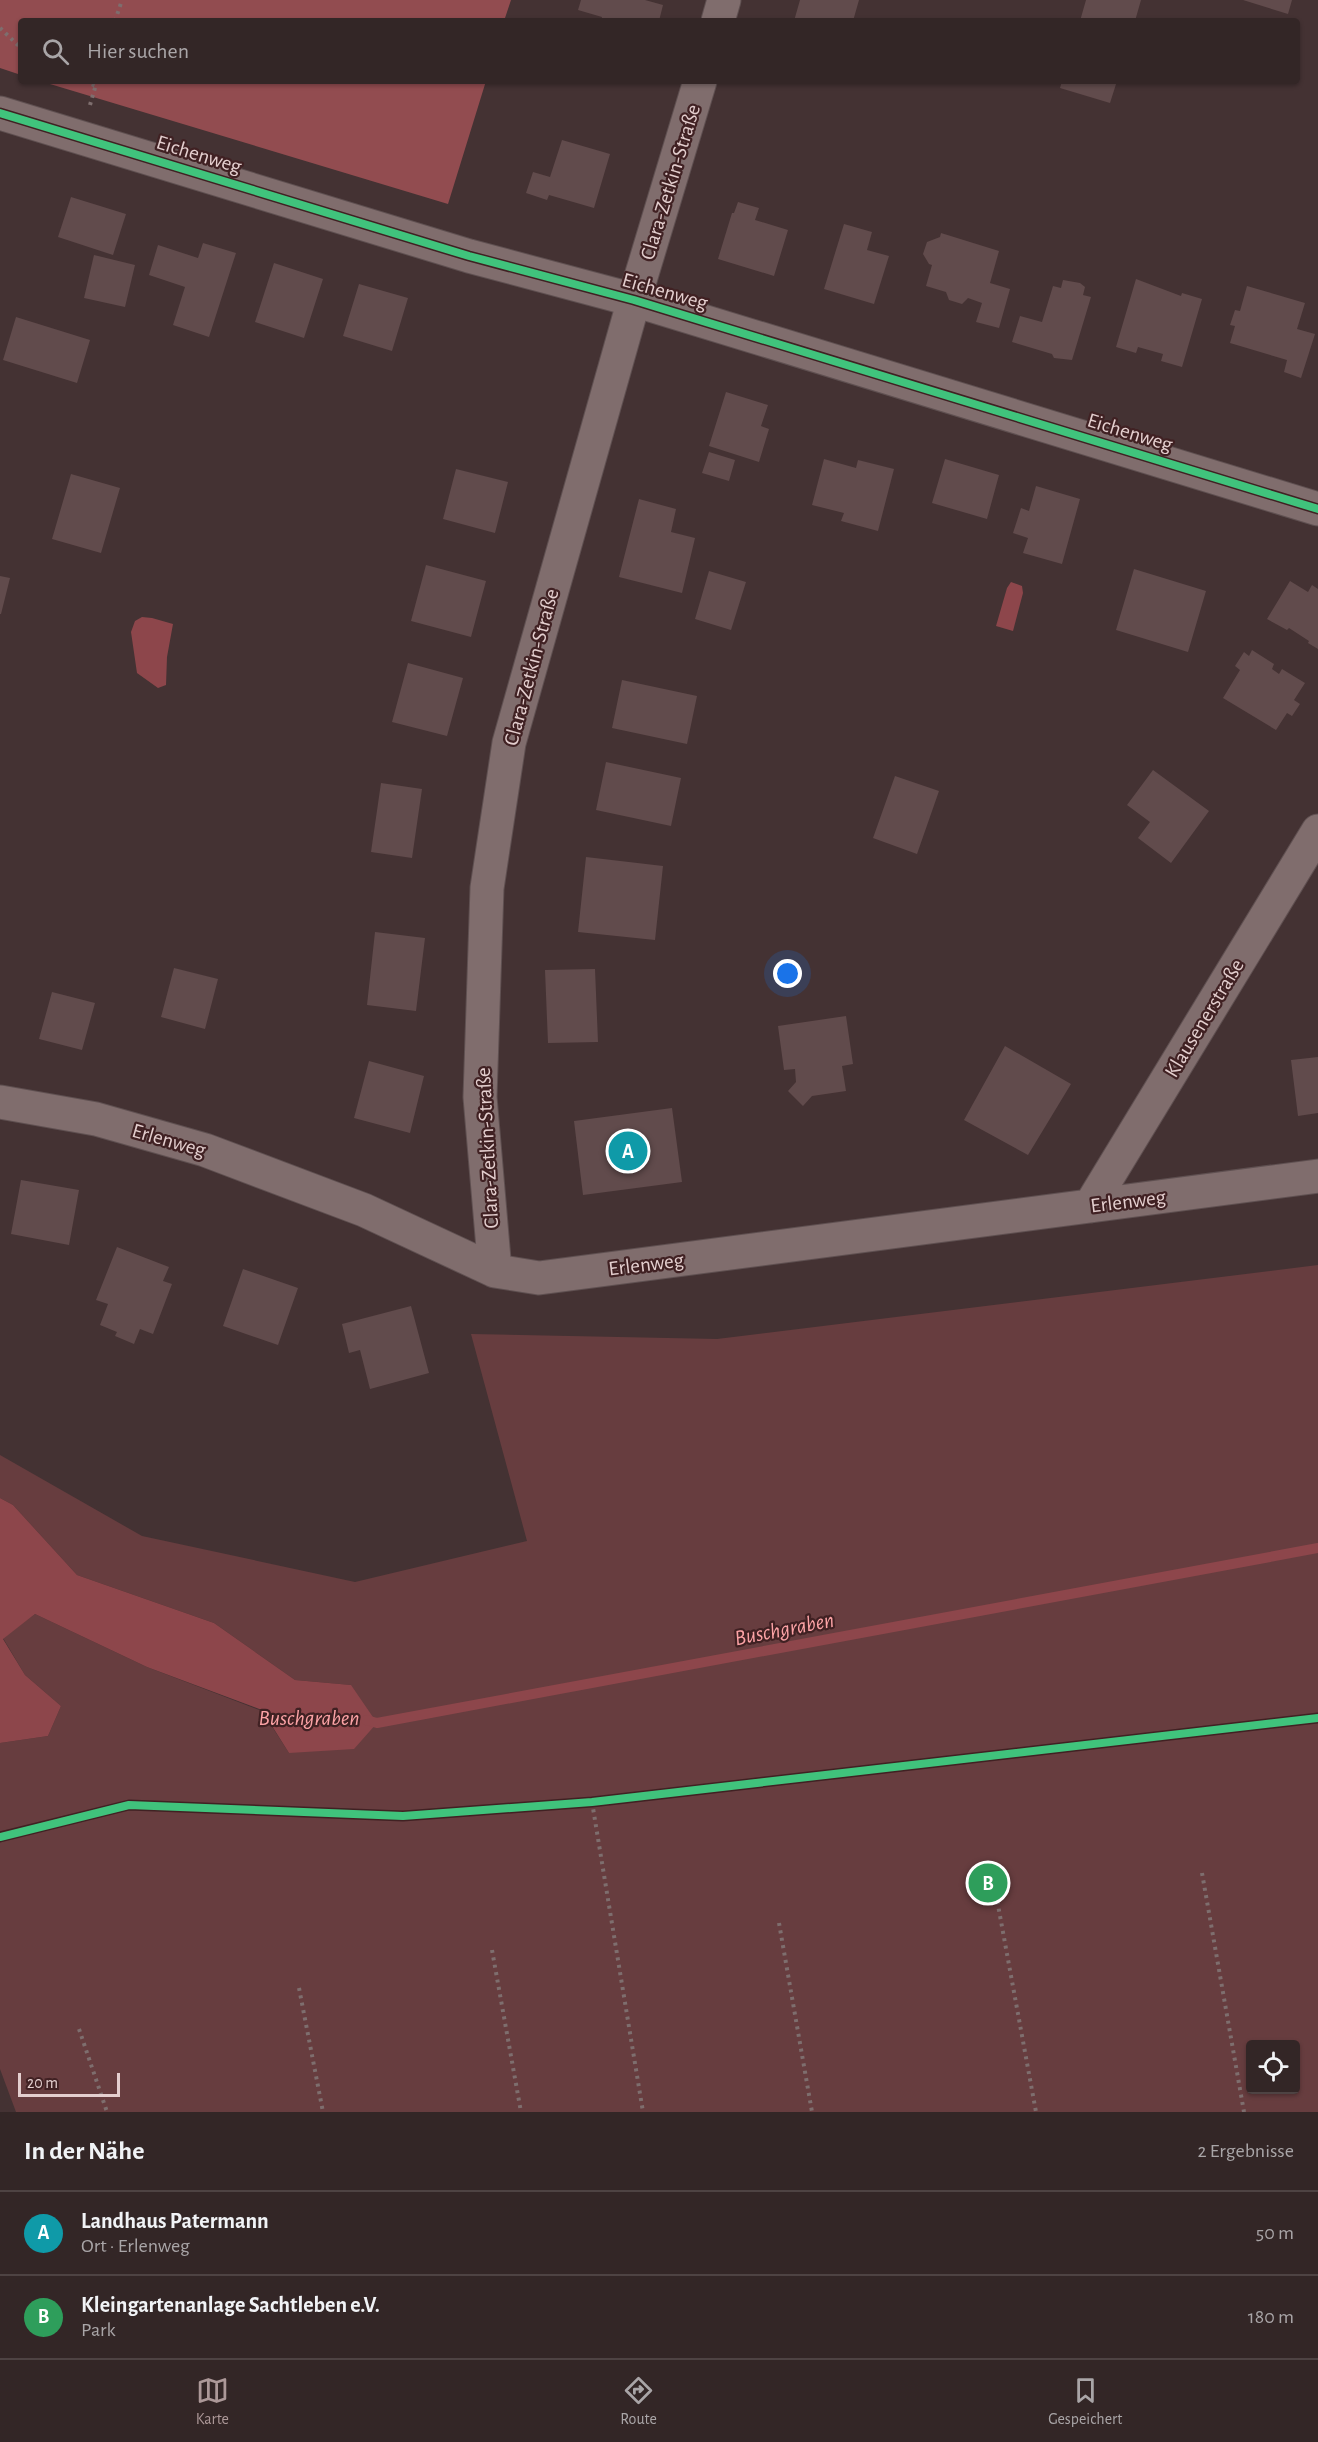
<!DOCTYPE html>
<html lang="de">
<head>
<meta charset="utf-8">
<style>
  :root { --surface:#332626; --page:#3e3232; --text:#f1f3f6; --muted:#a9a5a7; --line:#4e4343; --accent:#ac9898 }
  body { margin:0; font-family:"Alegreya Sans",sans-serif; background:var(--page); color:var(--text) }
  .controls { position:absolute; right:18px; bottom:18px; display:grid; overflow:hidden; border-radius:6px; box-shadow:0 2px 4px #0004 }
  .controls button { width:54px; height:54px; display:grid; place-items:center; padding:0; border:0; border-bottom:2px solid var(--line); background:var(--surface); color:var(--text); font:30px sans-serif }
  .scale { position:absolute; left:18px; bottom:15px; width:102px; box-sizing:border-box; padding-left:6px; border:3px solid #e4cfcf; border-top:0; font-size:16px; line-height:21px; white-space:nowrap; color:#e4cfcf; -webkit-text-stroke:4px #402123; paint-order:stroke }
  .you { position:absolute; left:788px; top:974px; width:21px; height:21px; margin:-15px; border:4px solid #fff; border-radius:50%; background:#1a73e8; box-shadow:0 0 0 9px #1a73e833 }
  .badge { display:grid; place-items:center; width:39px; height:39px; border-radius:50%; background:var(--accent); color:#fff; font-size:20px; font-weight:700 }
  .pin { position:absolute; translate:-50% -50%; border:3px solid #fff; box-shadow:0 2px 6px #0006 }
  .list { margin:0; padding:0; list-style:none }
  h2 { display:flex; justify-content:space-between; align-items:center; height:78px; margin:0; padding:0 24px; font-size:26px }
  h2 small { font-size:20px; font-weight:400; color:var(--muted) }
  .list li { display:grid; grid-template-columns:39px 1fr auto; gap:18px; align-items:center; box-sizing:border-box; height:84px; padding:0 24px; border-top:2px solid var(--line) }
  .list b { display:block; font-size:22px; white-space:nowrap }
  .list p { margin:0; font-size:20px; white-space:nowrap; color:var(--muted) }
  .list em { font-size:20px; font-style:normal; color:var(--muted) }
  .icon { flex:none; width:33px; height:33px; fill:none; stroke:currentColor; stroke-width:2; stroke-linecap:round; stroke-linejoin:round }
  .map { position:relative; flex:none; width:1318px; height:2112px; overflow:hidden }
  .search { position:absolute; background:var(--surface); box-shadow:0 2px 4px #0004; left:18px; right:18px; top:18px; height:66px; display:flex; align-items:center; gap:15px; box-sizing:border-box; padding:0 21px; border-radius:6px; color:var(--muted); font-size:22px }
  .sheet { height:246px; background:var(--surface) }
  nav { display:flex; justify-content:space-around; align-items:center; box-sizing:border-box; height:84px; border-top:2px solid var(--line); background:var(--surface); font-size:16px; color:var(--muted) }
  nav a { display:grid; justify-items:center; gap:3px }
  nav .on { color:var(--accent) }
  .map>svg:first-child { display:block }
</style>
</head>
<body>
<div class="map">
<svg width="1318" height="2112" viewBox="0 0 1318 2112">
  <rect width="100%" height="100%" fill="#443233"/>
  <!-- green -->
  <path fill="#673d3f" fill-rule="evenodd" d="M1318,1265V2112H16L0,2069V1743L48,1736L61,1706L25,1675L3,1638L35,1614L147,1667L262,1711L289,1753L351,1685L295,1680L214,1623L77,1575L13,1505L0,1498V1455L142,1536L355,1582L527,1541L471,1334L717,1339ZM1250,2044H1296V2090H1250Z"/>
  <!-- forest -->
  <path fill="#924c50" d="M0,0H511L504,21H21V75L0,68Z
    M40,81H486L448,204Z"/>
  <!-- water -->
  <path fill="#8d464b" d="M1011,582L1022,586L1023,593L1013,631L996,626L1007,588Z
    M142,617L152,618L173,624L167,657L166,685L158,688L137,673L131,632L135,621Z
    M0,1498L13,1505L77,1575L214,1623L295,1680L351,1685L377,1723L354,1749L289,1753L262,1710L147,1667L35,1614L3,1639L25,1675L61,1706L48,1736L0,1743Z"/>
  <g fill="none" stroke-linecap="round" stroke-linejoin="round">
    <!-- stream -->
    <path stroke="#8d464b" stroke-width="10" d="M366,1720L377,1723L1318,1548"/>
  </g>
  <!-- building -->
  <path fill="#614b4c" d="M581,0H645L663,5L659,21H601L602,17L578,10Z
    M800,0H859L853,21H794Z
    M1086,0H1141L1135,21H1080Z
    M1243,0H1292L1288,14Z
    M1062,81H1117L1110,103L1060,88Z
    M562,140L610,154L594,208L549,195L547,200L526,193L533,172L550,177Z
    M71,197L126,214L113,255L58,237Z
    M738,202L759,208L755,220L788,230L774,276L718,259L732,213H734Z
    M844,224L872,232L867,250L889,256L874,304L824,289Z
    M941,233L999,251L990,283L1010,289L999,328L976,322L982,303L968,298L962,304L949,300L946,292L926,286L932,265L929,264L923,254L927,242L940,237Z
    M203,243L236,253L209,337L173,325L185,287L149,275L158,245L198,258Z
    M94,255L135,265L125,307L84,298Z
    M274,263L323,279L304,338L255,322Z
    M1136,279L1181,296L1182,293L1202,299L1182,367L1161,361L1163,354L1138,347L1136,353L1116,347Z
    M1063,280L1080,283L1085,287L1083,295L1091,297L1072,360L1054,358L1052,354L1012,342L1020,316L1042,322L1053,286L1061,288Z
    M359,284L408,298L392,351L343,336Z
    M1247,286L1305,303L1297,329L1315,334L1301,378L1284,372L1287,360L1230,343L1235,326L1230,325L1235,310L1240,311Z
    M16,317L90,340L77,383L3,360Z
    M726,392L768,405L761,426L769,429L759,462L709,446Z
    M709,452L735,460L729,481L702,473Z
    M824,459L856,468L858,460L894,469L878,531L841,521L844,513L812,505Z
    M945,459L999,475L987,519L932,503Z
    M456,469L508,482L495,533L443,519Z
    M71,474L120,488L101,553L52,539Z
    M1036,486L1080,499L1062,564L1023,553L1028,538L1013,533L1021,508L1029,511Z
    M639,499L676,509L671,532L695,538L682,593L619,577Z
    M426,565L486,581L471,637L411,621Z
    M1134,569L1206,591L1188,652L1116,630Z
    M709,571L746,582L731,630L695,619Z
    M0,576L10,578L1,614H0Z
    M1290,581L1308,592L1312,585L1318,589V649L1308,643L1309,641L1289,628L1287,630L1267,619Z
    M1252,650L1274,664L1272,669L1279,674L1282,669L1305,683L1294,700L1300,704L1292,716L1287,713L1276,730L1223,698L1240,670L1235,666L1244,652L1249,656Z
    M408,663L463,678L447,736L392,722Z
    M622,680L697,696L687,744L612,728Z
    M606,762L681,778L671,826L596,810Z
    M1153,770L1209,811L1171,863L1138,838L1150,822L1127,805Z
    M895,776L939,791L917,854L873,838Z
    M381,783L422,789L412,858L371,852Z
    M586,857L663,866L655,940L578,932Z
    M375,932L425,938L416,1011L367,1005Z
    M174,968L218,979L205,1029L161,1017Z
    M595,969L598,1042L548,1043L545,970Z
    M52,992L95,1003L82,1050L39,1039Z
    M846,1016L853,1064L842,1066L846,1091L812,1096L803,1106L788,1091L796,1082L795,1069L784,1070L778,1026Z
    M1005,1046L1071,1084L1028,1155L964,1120Z
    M1318,1057V1113L1298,1116L1291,1060Z
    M369,1061L424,1076L410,1133L354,1118Z
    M672,1108L682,1182L583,1195L574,1121Z
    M21,1180L79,1190L69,1245L11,1234Z
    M117,1247L169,1267L163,1281L172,1284L153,1334L140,1329L134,1344L115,1336L117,1332L100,1325L108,1304L96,1300Z
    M243,1269L298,1288L278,1345L223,1326Z
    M411,1306L429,1373L370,1389L360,1350L349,1353L342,1324Z"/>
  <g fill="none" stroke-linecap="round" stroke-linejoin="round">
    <!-- minor casing -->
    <g stroke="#5f5051" stroke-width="35">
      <path id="minor" d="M718,21L724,0
        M0,113L469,256L634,300L1318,509
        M0,1102L96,1119L205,1150L364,1210L495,1271L539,1278L1318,1176
        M1090,1206L1318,831
        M495,1271L480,1097L487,888L509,743L634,300L700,81"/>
    </g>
    <!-- path -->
    <path stroke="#7e6e6e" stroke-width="4" stroke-dasharray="3 4.5" stroke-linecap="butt" d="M115,21L122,0
      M0,28L21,48
      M85,81L96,86
      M90,105L97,81
      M592,1802L643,2112
      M1202,1873L1244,2112
      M996,1894L1036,2112
      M779,1923L812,2112
      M492,1950L521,2112
      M299,1988L323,2112
      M79,2029L107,2112"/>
    <!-- minor -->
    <use href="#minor" stroke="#806d6d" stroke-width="33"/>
    <!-- cycleway casing -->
    <g stroke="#402123" stroke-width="11">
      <path id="cycleway" d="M0,113L469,256L634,300L1318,509
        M0,1837L129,1805L403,1816L592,1802L1318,1718"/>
    </g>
    <!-- cycleway -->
    <use href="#cycleway" stroke="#40c37c" stroke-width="8"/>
  </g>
  <g text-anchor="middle" stroke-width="4.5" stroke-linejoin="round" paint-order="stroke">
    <!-- street labels -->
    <g font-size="21" fill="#e4cfcf" stroke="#402123">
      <text transform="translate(199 154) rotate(17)" y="7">Eichenweg</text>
      <text transform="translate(670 182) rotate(-73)" y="7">Clara-Zetkin-Straße</text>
      <text transform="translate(665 291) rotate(16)" y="7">Eichenweg</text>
      <text transform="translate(1130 432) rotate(17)" y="7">Eichenweg</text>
      <text transform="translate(531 667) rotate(-75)" y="7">Clara-Zetkin-Straße</text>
      <text transform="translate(1204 1018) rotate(-59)" y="7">Klausenerstraße</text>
      <text transform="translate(169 1140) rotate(16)" y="7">Erlenweg</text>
      <text transform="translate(487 1148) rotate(-93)" y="7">Clara-Zetkin-Straße</text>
      <text transform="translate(1128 1201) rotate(-7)" y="7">Erlenweg</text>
      <text transform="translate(646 1264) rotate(-7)" y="7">Erlenweg</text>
    </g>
    <!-- water labels -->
    <g font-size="22" font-style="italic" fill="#fca3a6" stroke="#402123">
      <text transform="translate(784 1628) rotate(-11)" y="8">Buschgraben</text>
      <text x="309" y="1725">Buschgraben</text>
    </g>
  </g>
</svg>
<div class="controls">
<button><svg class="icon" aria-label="locate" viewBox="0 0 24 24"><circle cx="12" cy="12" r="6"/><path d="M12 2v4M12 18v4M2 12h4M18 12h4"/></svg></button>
</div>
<div class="scale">20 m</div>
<div class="you"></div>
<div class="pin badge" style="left:628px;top:1151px;background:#0f9aa8">A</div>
<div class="pin badge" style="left:988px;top:1883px;background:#2e9e5b">B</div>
<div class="search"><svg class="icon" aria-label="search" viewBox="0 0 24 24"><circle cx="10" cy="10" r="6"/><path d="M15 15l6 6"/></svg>Hier suchen</div>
</div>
<section class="sheet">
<h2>In der Nähe<small>2 Ergebnisse</small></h2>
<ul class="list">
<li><span class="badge" style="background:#0f9aa8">A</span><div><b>Landhaus Patermann</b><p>Ort · Erlenweg</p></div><em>50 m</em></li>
<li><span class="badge" style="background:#2e9e5b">B</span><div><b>Kleingartenanlage Sachtleben e.V.</b><p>Park</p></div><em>180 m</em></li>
</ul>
</section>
<nav>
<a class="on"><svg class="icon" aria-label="map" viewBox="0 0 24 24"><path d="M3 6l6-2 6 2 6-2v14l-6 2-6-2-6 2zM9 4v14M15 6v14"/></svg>Karte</a>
<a><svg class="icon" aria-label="directions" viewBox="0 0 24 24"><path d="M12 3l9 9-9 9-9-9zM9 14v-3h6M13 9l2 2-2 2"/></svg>Route</a>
<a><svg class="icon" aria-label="saved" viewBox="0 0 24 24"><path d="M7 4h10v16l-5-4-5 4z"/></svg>Gespeichert</a>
</nav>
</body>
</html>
